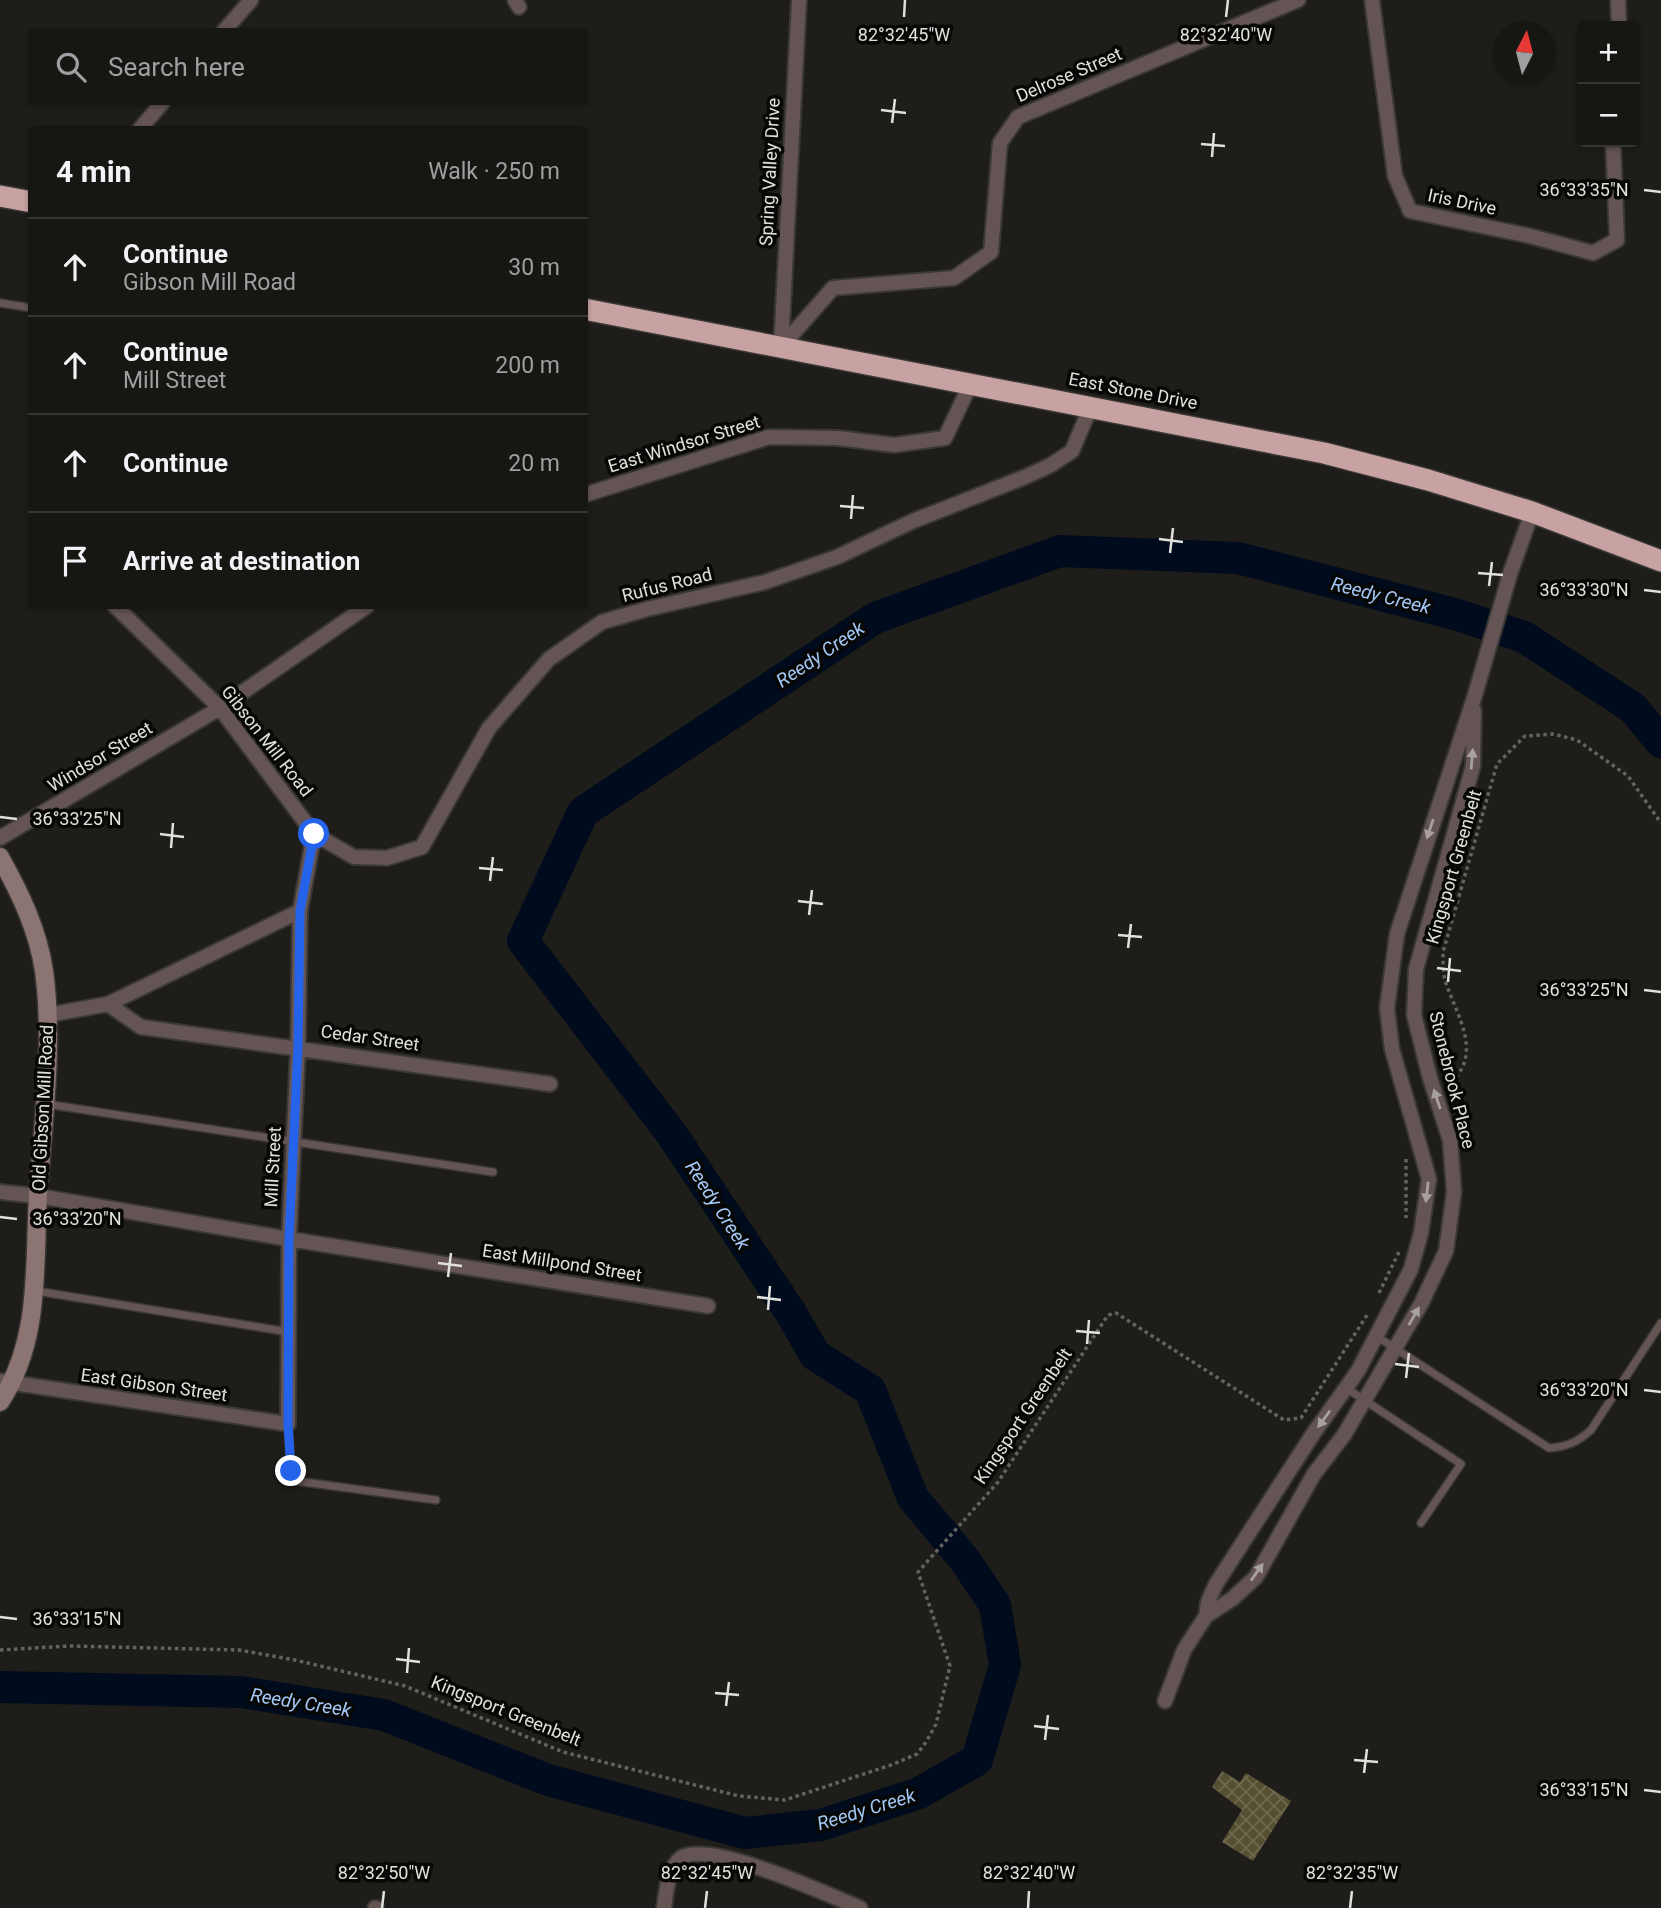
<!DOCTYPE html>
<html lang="en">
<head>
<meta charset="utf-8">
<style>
  :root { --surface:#161613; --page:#232321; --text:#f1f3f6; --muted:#9e9fa0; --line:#353533 }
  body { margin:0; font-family:Roboto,sans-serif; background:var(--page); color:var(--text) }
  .controls { position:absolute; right:21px; top:21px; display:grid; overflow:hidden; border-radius:7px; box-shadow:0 2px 5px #0004 }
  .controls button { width:63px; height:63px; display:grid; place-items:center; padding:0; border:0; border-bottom:2px solid var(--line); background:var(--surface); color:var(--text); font:35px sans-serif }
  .compass { position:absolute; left:1493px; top:21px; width:63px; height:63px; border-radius:50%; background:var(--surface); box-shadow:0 2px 5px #0004; rotate:6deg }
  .stop { position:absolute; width:21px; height:21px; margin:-16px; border:5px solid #2563eb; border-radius:50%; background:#fff }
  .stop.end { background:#2563eb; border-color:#fff; box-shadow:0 2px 7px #0008 }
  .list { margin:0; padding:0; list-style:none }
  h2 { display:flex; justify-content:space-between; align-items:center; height:91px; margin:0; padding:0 28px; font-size:30px }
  h2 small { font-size:23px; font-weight:400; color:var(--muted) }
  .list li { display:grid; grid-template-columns:46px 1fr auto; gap:21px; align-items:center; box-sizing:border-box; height:98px; padding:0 28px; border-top:2px solid var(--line) }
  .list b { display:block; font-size:26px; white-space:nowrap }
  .list p { margin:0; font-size:23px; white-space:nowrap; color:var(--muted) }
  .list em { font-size:23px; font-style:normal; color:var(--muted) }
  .icon { flex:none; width:38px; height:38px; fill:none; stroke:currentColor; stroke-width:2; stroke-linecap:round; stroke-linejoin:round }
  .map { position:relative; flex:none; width:1661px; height:1908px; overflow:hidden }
  .search { position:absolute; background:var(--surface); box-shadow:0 2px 5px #0004; left:28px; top:28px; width:560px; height:77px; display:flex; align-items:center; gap:18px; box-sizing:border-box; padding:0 24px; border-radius:7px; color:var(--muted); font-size:26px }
  .panel { position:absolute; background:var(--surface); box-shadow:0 2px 5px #0004; left:28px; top:126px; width:560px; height:483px; border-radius:7px }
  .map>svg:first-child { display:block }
</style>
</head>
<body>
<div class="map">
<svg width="1661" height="1908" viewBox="0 0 1661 1908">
  <defs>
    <pattern id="building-cross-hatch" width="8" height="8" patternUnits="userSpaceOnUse" patternTransform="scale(1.75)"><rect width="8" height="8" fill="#565032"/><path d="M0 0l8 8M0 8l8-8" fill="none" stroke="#6e694f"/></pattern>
  </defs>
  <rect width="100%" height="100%" fill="#1e1d19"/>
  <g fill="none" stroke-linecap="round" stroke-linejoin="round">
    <!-- river -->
    <path stroke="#000b1e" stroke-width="32" d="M0,1687L241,1692L384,1715L548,1780L745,1833L821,1825L919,1793L977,1760L1005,1665L995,1605L964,1559L913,1498L870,1390L815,1355L791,1313L671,1133L523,941L583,812L875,618L1060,551L1238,558L1458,615L1524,637L1633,708L1661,742"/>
  </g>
  <!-- building -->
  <path fill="url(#building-cross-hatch)" d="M1222,1771L1240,1782L1246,1773L1291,1801L1253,1861L1222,1842L1242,1810L1212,1787Z"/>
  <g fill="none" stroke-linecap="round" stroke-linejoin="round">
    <!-- lane casing -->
    <g stroke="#393834" stroke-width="10">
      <path id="lane" d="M0,303L32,308
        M46,1104L493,1172
        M36,1291L289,1332
        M1376,1336L1549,1448C1566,1447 1578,1442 1591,1430L1661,1323
        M1346,1388L1461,1464L1421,1523
        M288,1424L291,1471L296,1481L436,1500"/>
    </g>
    <!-- street casing -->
    <g stroke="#393834" stroke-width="18">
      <path id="street" d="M515,0L519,7
        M1372,0L1395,176L1410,211L1530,236L1593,253L1617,240L1613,142
        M1618,0L1619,26
        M223,32L251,0
        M139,130L163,102
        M781,347L833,288L954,278L991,252L1000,143L1018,117L1298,0
        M781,347L799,0
        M584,495L769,437L838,438L894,445L945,438L971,383
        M314,834L354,857L387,858L422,847L489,728L549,659L602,622L647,609L765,582L837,557L913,521L1025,477L1051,465L1072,451L1091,406
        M0,838L220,708L367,606
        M108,1004L141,1027L550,1084
        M48,1015L108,1004L300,911L314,834L220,708L115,606
        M0,1192L38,1196L289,1239L708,1306
        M0,1381L288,1424L289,1239L298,1048L300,911
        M1206,1616L1208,1602L1216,1584L1313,1434L1358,1371L1411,1269L1421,1233L1429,1179L1392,1049L1387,1008L1397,934L1475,695L1510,574L1532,512
        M1165,1701L1184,1650L1206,1616L1232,1599L1256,1577L1314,1474L1344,1435L1421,1304L1446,1251L1454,1192L1450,1140L1430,1078L1414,1015L1416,969L1473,766L1474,710
        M375,1908H376
        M664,1908C666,1893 668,1868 681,1858C708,1839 829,1895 860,1908"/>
    </g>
    <!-- secondary casing -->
    <g stroke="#393834" stroke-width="21">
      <path id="secondary" d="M0,857C20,893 38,930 44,971C54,1045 43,1121 38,1195C34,1266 41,1341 0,1402"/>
    </g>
    <!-- highway casing -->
    <g stroke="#393834" stroke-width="24">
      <path id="highway" d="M0,196L32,202
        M584,309L1324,453L1428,480L1532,512L1661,561"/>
    </g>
    <!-- path -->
    <path stroke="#63635f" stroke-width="3.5" stroke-dasharray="3.5 3.5" stroke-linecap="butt" d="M1446,1087C1486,1055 1457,1018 1445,980C1443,971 1443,961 1443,952L1497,764L1525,736L1553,734L1577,740L1628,776L1661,823
      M1406,1159V1218
      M1379,1293L1399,1252
      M0,1650L69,1646L239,1650L295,1660L405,1686L563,1752L739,1796L785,1800L891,1765L917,1754L926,1742L936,1724L950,1666L918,1572L998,1482L1108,1315L1116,1313L1284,1420L1301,1418L1369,1312"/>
    <!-- lane -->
    <use href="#lane" stroke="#645454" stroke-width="7"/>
    <!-- street -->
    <use href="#street" stroke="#645454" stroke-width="14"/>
    <!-- secondary -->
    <use href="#secondary" stroke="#8c7473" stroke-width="18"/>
    <!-- highway -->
    <use href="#highway" stroke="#c8a2a2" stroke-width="21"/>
  </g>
  <!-- one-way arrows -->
  <defs><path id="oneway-solid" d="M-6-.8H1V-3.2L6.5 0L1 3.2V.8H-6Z" transform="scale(1.75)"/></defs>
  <g fill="#a8a19f">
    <use href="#oneway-solid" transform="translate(1472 759) rotate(-85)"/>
    <use href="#oneway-solid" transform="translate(1430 829) rotate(108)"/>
    <use href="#oneway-solid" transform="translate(1437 1099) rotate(-108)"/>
    <use href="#oneway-solid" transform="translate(1427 1192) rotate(97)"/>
    <use href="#oneway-solid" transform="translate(1414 1316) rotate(-60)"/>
    <use href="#oneway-solid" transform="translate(1324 1419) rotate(126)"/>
    <use href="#oneway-solid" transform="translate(1257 1572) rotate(-55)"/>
  </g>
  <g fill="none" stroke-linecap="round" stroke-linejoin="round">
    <!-- route -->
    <path stroke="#2563eb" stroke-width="9" d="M291,1471L288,1424L289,1239L298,1048L300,911L314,834"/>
  </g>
  <!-- ticks -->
  <path fill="none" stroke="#e0e0dd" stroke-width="2.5" d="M904,17L905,0M1226,17L1228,0M881,110L906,113M892,123L895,99M1201,144L1225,146M1212,157L1214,133M1644,190L1661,192M840,506L864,508M851,519L853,495M1159,539L1183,542M1170,553L1173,528M1478,573L1503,575M1489,586L1492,562M1644,590L1661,592M0,817L17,819M160,834L184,837M171,848L173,823M479,868L503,870M490,881L493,857M798,901L823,904M809,915L812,890M1118,935L1142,937M1128,948L1131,924M1437,968L1461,971M1448,982L1450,958M1644,990L1661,992M0,1217L17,1219M438,1263L462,1266M448,1277L451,1253M757,1297L781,1300M768,1310L770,1286M1076,1331L1100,1333M1087,1344L1089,1320M1395,1364L1419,1367M1406,1378L1409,1353M1644,1390L1661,1392M0,1617L17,1619M396,1659L420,1662M407,1673L409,1648M715,1693L739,1695M726,1706L729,1682M1034,1726L1059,1729M1045,1740L1048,1715M1354,1760L1378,1762M1364,1773L1367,1749M1644,1790L1661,1792M382,1908L384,1891M705,1908L707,1891M1028,1908L1029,1891M1350,1908L1352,1891"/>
  <g text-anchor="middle" stroke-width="7" stroke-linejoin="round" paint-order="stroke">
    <!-- street labels -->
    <g font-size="18" fill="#e0e0dd" stroke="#070706">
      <text transform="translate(1069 75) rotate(-23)" y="6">Delrose Street</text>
      <text transform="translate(770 172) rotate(-87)" y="6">Spring Valley Drive</text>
      <text transform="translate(1462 202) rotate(12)" y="6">Iris Drive</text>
      <text transform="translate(1133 391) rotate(11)" y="6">East Stone Drive</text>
      <text transform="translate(684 444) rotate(-17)" y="6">East Windsor Street</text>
      <text transform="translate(667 585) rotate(-14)" y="6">Rufus Road</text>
      <text transform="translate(267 741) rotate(52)" y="6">Gibson Mill Road</text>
      <text transform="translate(100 757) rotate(-31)" y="6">Windsor Street</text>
      <text transform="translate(1454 867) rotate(-74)" y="6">Kingsport Greenbelt</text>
      <text transform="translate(370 1038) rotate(8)" y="6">Cedar Street</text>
      <text transform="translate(1452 1080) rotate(76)" y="6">Stonebrook Place</text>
      <text transform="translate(43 1108) rotate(-87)" y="6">Old Gibson Mill Road</text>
      <text transform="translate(273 1167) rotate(-87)" y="6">Mill Street</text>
      <text transform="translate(562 1263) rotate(9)" y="6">East Millpond Street</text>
      <text transform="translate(154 1385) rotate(8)" y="6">East Gibson Street</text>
      <text transform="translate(1023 1416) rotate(-56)" y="6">Kingsport Greenbelt</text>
      <text transform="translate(506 1711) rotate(22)" y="6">Kingsport Greenbelt</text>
    </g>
    <!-- water labels -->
    <g font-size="19" font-style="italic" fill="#a4c8f6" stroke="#070706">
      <text transform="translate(1381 595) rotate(14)" y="7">Reedy Creek</text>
      <text transform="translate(820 654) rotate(-34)" y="7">Reedy Creek</text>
      <text transform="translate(718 1205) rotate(57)" y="7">Reedy Creek</text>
      <text transform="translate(301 1702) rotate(9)" y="7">Reedy Creek</text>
      <text transform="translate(866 1809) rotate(-17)" y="7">Reedy Creek</text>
    </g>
  </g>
  <g font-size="18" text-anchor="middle" fill="#e0e0dd" stroke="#070706" stroke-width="7" stroke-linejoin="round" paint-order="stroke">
    <text x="904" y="41">82°32'45"W</text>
    <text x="1226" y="41">82°32'40"W</text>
    <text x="1584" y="196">36°33'35"N</text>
    <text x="1584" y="596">36°33'30"N</text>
    <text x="77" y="825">36°33'25"N</text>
    <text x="1584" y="996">36°33'25"N</text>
    <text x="77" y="1225">36°33'20"N</text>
    <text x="1584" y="1396">36°33'20"N</text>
    <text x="77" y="1625">36°33'15"N</text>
    <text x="1584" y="1796">36°33'15"N</text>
    <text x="384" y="1879">82°32'50"W</text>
    <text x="707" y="1879">82°32'45"W</text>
    <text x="1029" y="1879">82°32'40"W</text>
    <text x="1352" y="1879">82°32'35"W</text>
  </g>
</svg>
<div class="controls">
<button>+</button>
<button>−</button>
</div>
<svg class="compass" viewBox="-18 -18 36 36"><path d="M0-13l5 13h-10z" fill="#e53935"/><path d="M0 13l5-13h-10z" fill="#9e9fa0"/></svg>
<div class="stop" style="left:314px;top:834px"></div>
<div class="stop end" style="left:291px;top:1471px"></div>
<div class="search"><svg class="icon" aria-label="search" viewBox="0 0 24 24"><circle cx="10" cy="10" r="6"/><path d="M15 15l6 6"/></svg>Search here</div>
<section class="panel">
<h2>4 min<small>Walk · 250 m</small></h2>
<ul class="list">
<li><svg class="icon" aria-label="ahead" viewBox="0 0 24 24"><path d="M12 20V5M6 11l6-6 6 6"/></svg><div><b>Continue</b><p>Gibson Mill Road</p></div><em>30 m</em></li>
<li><svg class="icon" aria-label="ahead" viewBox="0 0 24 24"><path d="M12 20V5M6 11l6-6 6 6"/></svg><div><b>Continue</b><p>Mill Street</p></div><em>200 m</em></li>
<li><svg class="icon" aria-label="ahead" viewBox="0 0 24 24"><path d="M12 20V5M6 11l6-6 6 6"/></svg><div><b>Continue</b></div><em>20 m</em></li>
<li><svg class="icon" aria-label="arrive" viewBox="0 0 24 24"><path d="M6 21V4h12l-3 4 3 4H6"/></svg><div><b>Arrive at destination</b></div></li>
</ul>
</section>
</div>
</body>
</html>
